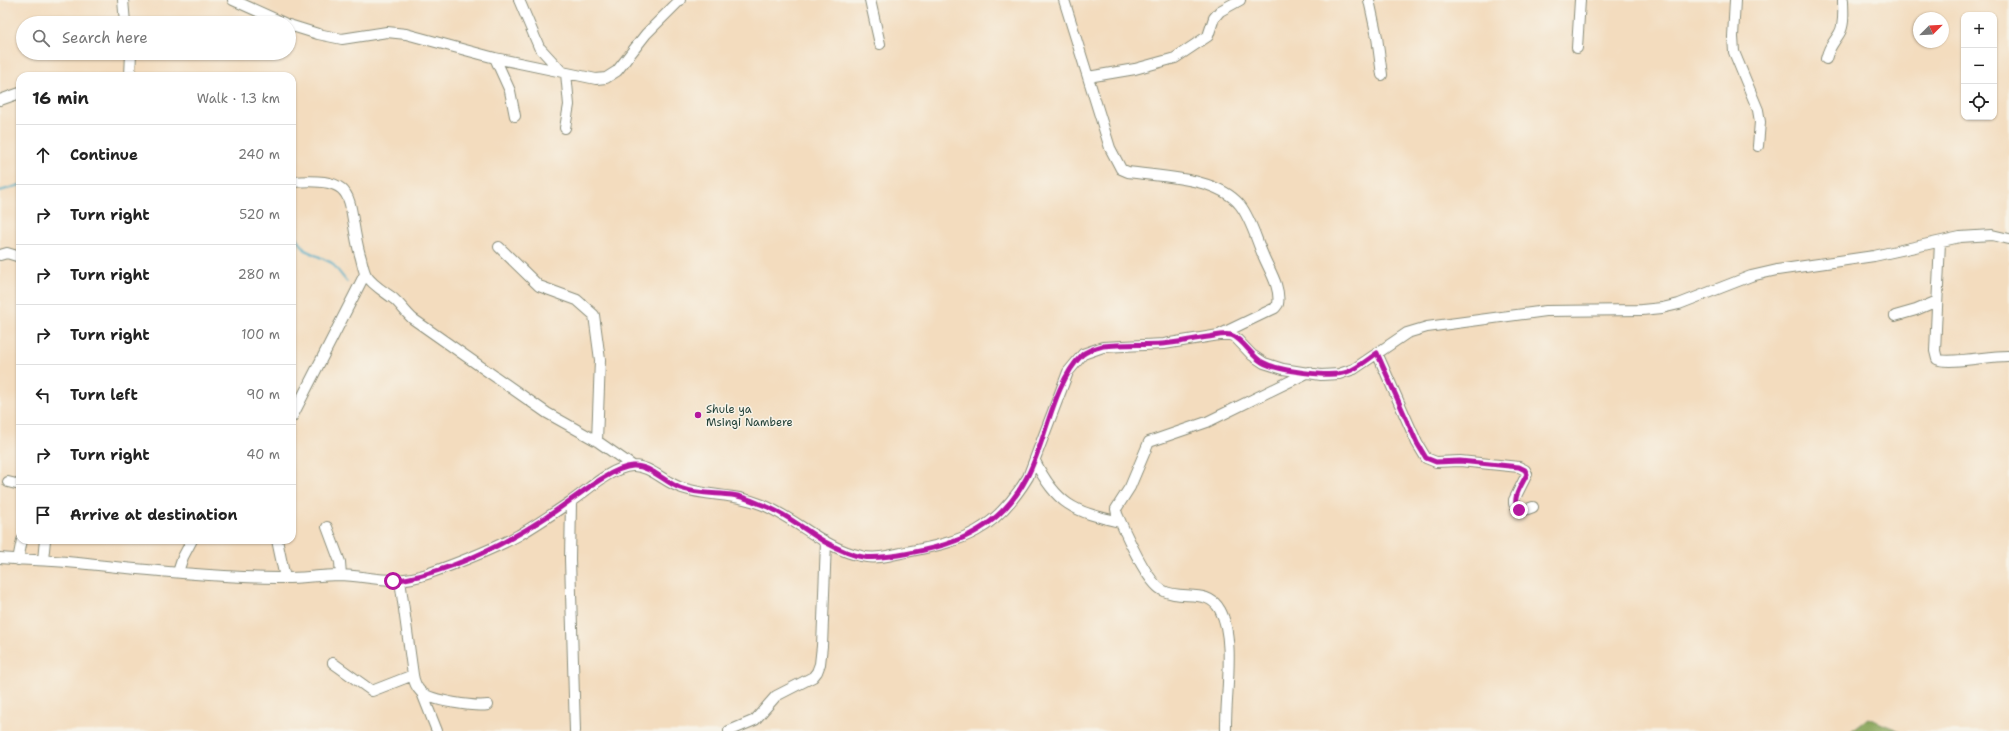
<!DOCTYPE html>
<html lang="en">
<head>
<meta charset="utf-8">
<style>
  :root { --surface:#fff; --page:#f6f6f6; --text:#222; --muted:#767676; --line:#e0e0e0 }
  body { margin:0; font-family:"Shantell Sans",sans-serif; background:var(--page); color:var(--text) }
  .controls { position:absolute; right:12px; top:12px; display:grid; overflow:hidden; border-radius:8px; box-shadow:0 1px 3px #0004 }
  .controls button { width:36px; height:36px; display:grid; place-items:center; padding:0; border:0; border-bottom:1px solid var(--line); background:var(--surface); color:var(--text); font:20px sans-serif }
  .compass { position:absolute; left:1913px; top:12px; width:36px; height:36px; border-radius:50%; background:var(--surface); box-shadow:0 1px 3px #0004; rotate:66deg }
  .stop { position:absolute; width:12px; height:12px; margin:-9px; border:3px solid #b5179e; border-radius:50%; background:#fff }
  .stop.end { background:#b5179e; border-color:#fff; box-shadow:0 1px 4px #0008 }
  .list { margin:0; padding:0; list-style:none }
  h2 { display:flex; justify-content:space-between; align-items:center; height:52px; margin:0; padding:0 16px; font-size:17px }
  h2 small { font-size:13px; font-weight:400; color:var(--muted) }
  .list li { display:grid; grid-template-columns:26px 1fr auto; gap:12px; align-items:center; box-sizing:border-box; height:60px; padding:0 16px; border-top:1px solid var(--line) }
  .list b { display:block; font-size:15px; white-space:nowrap }
  .list em { font-size:13px; font-style:normal; color:var(--muted) }
  .icon { flex:none; width:22px; height:22px; fill:none; stroke:currentColor; stroke-width:2; stroke-linecap:round; stroke-linejoin:round }
  .map { position:relative; flex:none; width:2009px; height:731px; overflow:hidden }
  .search { position:absolute; background:var(--surface); box-shadow:0 1px 3px #0004; left:16px; top:16px; width:280px; height:44px; display:flex; align-items:center; gap:10px; box-sizing:border-box; padding:0 14px; border-radius:22px; color:var(--muted); font-size:15px }
  .panel { position:absolute; background:var(--surface); box-shadow:0 1px 3px #0004; left:16px; top:72px; width:280px; height:472px; border-radius:12px }
  .map>svg:first-child { display:block }
</style>
</head>
<body>
<div class="map">
<svg width="2009" height="731" viewBox="0 0 2009 731">
  <rect width="100%" height="100%" fill="#f7f3e8"/>
  <filter id="ink" filterUnits="userSpaceOnUse"><feTurbulence type="fractalNoise" baseFrequency=".025" numOctaves="2"/><feDisplacementMap in="SourceGraphic" scale="8" xChannelSelector="R" yChannelSelector="G"/><feConvolveMatrix kernelMatrix="1 2 1 2 8 2 1 2 1" color-interpolation-filters="sRGB"/></filter>
  <filter id="wash" filterUnits="userSpaceOnUse"><feTurbulence type="fractalNoise" baseFrequency=".012" numOctaves="4" result="noise"/><feDisplacementMap in="SourceGraphic" scale="16" xChannelSelector="R" yChannelSelector="G"/><feGaussianBlur stdDeviation="0.9" result="paint"/><feColorMatrix in="noise" values="0 0 0 0 0 0 0 0 0 0 0 0 0 0 0 0 0 1.4 0 .05"/><feComposite in="paint" operator="in"/></filter>
  <g filter="url(#wash)">
    <rect width="100%" height="100%" fill="#f3dcbe"/>
    <!-- forest -->
    <path fill="#86a458" stroke="#527046" d="M1868,718L1900,731H1851Z"/>
    <g fill="none" stroke-linecap="round" stroke-linejoin="round">
      <!-- stream -->
      <path stroke="#44a7c3" stroke-width="2" d="M0,191L20,185
        M292,230L305,250L332,263L347,282"/>
    </g>
  </g>
  <g filter="url(#ink)">
    <g fill="none" stroke-linecap="round" stroke-linejoin="round">
      <!-- minor casing -->
      <g stroke="#898c79" stroke-width="12">
        <path id="minor" d="M123,0L125,23
          M233,0L284,23
          M519,0L539,47L561,71
          M870,0L880,44
          M1064,0L1110,148L1121,169L1128,172C1162,177 1217,177 1240,205C1251,219 1256,239 1263,255C1269,270 1281,287 1278,304L1275,308L1221,334
          M1369,0L1377,37L1382,75
          M1735,0L1733,37L1734,52L1758,110L1760,122L1758,146
          M289,25L318,34L342,39L387,32L406,34L495,58L596,79L606,78L617,71L646,34L680,0
          M1577,48L1580,0
          M495,58L510,91L515,116
          M1826,59C1829,47 1832,45 1839,34C1845,25 1843,11 1843,0
          M130,76L131,53
          M1088,77L1135,69L1175,58L1208,36L1214,18L1220,11L1240,0
          M0,100L20,93
          M565,128L569,105L566,73
          M292,182C363,176 345,201 360,255C362,261 363,270 366,275C372,285 385,292 394,299C401,305 406,313 413,319L547,413L597,441L633,466
          M1940,242L1935,351L1937,359C1948,365 1992,355 2009,356
          M499,247L539,286L577,300L594,315L600,360L597,441
          M0,255L7,253L20,257
          M1895,316L1916,310L1937,301
          M1377,353L1417,443L1426,458L1436,462L1460,461L1519,467L1525,470L1527,474L1514,500V504L1522,511L1533,507
          M292,417L365,274
          M1035,461C1056,504 1074,512 1120,522
          M8,482L20,485
          M571,502L570,559L575,731
          M327,527L340,562L341,575
          M277,540L285,578
          M0,558C22,560 44,560 67,562C137,569 207,577 278,578C298,579 318,575 339,575C372,576 392,586 427,574C458,563 490,551 519,535C536,525 554,513 570,502C588,490 610,468 632,466C650,465 665,483 682,488C710,497 735,493 763,505C797,519 825,549 861,556C876,560 892,555 906,552C965,541 995,531 1028,477L1068,372L1083,354L1103,347L1164,344L1219,335H1230L1235,337L1252,355L1264,363L1283,369L1321,375L1339,374L1354,369L1407,333L1427,327L1546,311L1642,310L1662,308L1679,304L1751,276L1777,270L1874,256L1960,237L1992,235L2009,239
          M18,560L22,540
          M43,560L45,540
          M178,572L183,557L192,540
          M400,580L413,675C414,682 416,687 421,692C431,701 475,707 488,705
          M333,663L372,691L413,675
          M422,693L437,731
          M729,731L755,720L776,696L813,677L817,672L820,664L822,646L826,542
          M1226,731C1225,698 1236,638 1220,610C1208,587 1180,601 1162,590C1146,581 1125,532 1117,514L1116,509L1130,487L1149,442L1207,422L1309,372"/>
      </g>
      <!-- minor -->
      <use href="#minor" stroke="#fff" stroke-width="10"/>
    </g>
  </g>
  <g fill="none" stroke-linecap="round" stroke-linejoin="round" filter="url(#ink)">
    <!-- route -->
    <path stroke="#b5179e" stroke-width="5" d="M393,581C448,573 502,546 548,516C569,503 610,467 633,466C650,465 664,482 680,488C697,494 714,493 732,495C741,496 751,500 760,504C784,512 803,529 825,542C836,548 850,555 863,557C883,560 935,549 955,541C987,529 1011,508 1027,477C1046,442 1053,383 1082,355C1087,350 1096,348 1103,346C1122,344 1142,345 1162,344C1177,343 1192,339 1208,337C1215,336 1224,333 1231,335C1243,339 1251,356 1262,362C1278,371 1330,378 1347,372C1358,368 1367,360 1377,353L1417,443L1426,458L1436,462L1460,461L1519,467L1525,470L1527,474C1522,485 1510,499 1519,510"/>
  </g>
  <!-- markers -->
  <circle fill="#b5179e" stroke="#f7f3e8" stroke-width="1.5" cx="698" cy="415" r="4"/>
  <g text-anchor="middle" stroke-width="3" stroke-linejoin="round" paint-order="stroke">
    <!-- poi labels -->
    <g font-size="11" fill="#1f3d34" stroke="#f7f3e8" text-anchor="start">
      <text x="706" y="413">Shule ya<tspan x="706" dy="13">Msingi Nambere</tspan></text>
    </g>
  </g>
</svg>
<div class="controls">
<button>+</button>
<button>−</button>
<button><svg class="icon" aria-label="locate" viewBox="0 0 24 24"><circle cx="12" cy="12" r="6"/><path d="M12 2v4M12 18v4M2 12h4M18 12h4"/></svg></button>
</div>
<svg class="compass" viewBox="-18 -18 36 36"><path d="M0-13l5 13h-10z" fill="#e53935"/><path d="M0 13l5-13h-10z" fill="#767676"/></svg>
<div class="stop" style="left:393px;top:581px"></div>
<div class="stop end" style="left:1519px;top:510px"></div>
<div class="search"><svg class="icon" aria-label="search" viewBox="0 0 24 24"><circle cx="10" cy="10" r="6"/><path d="M15 15l6 6"/></svg>Search here</div>
<section class="panel">
<h2>16 min<small>Walk · 1.3 km</small></h2>
<ul class="list">
<li><svg class="icon" aria-label="ahead" viewBox="0 0 24 24"><path d="M12 20V5M6 11l6-6 6 6"/></svg><div><b>Continue</b></div><em>240 m</em></li>
<li><svg class="icon" aria-label="right" viewBox="0 0 24 24"><path d="M7 20v-9h11M14 6l5 5-5 5"/></svg><div><b>Turn right</b></div><em>520 m</em></li>
<li><svg class="icon" aria-label="right" viewBox="0 0 24 24"><path d="M7 20v-9h11M14 6l5 5-5 5"/></svg><div><b>Turn right</b></div><em>280 m</em></li>
<li><svg class="icon" aria-label="right" viewBox="0 0 24 24"><path d="M7 20v-9h11M14 6l5 5-5 5"/></svg><div><b>Turn right</b></div><em>100 m</em></li>
<li><svg class="icon" aria-label="left" viewBox="0 0 24 24"><path d="M17 20v-9H6M10 6l-5 5 5 5"/></svg><div><b>Turn left</b></div><em>90 m</em></li>
<li><svg class="icon" aria-label="right" viewBox="0 0 24 24"><path d="M7 20v-9h11M14 6l5 5-5 5"/></svg><div><b>Turn right</b></div><em>40 m</em></li>
<li><svg class="icon" aria-label="arrive" viewBox="0 0 24 24"><path d="M6 21V4h12l-3 4 3 4H6"/></svg><div><b>Arrive at destination</b></div></li>
</ul>
</section>
</div>
</body>
</html>
